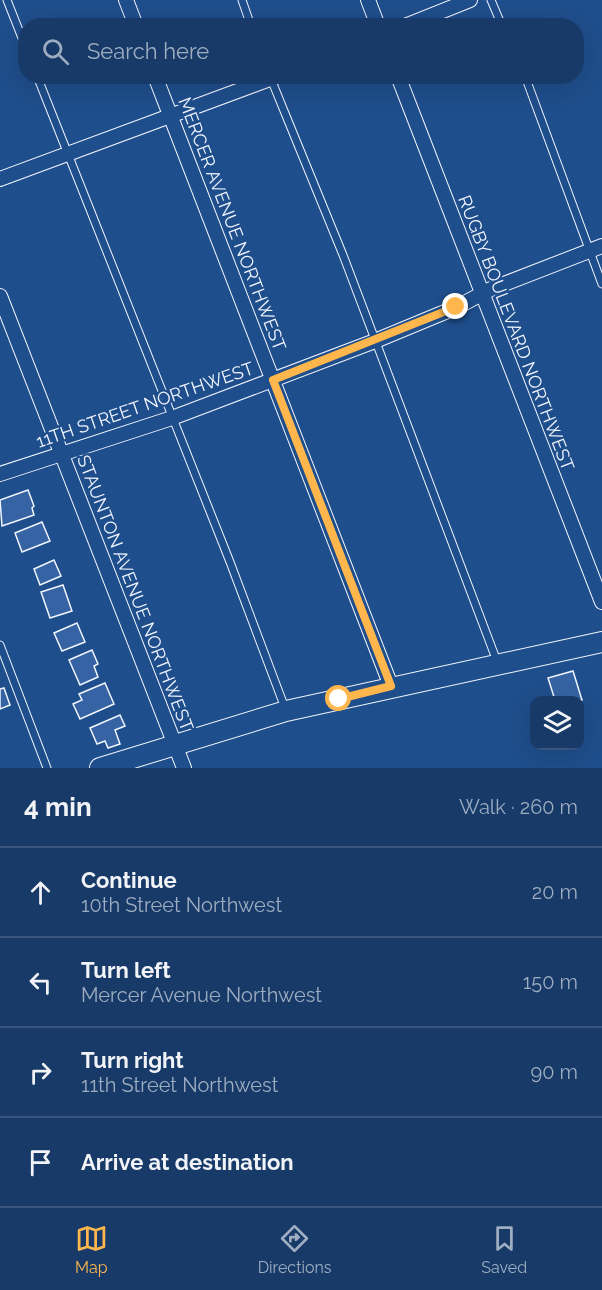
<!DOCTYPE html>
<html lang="en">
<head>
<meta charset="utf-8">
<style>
  :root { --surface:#173a69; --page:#20416f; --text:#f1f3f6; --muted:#9eadc0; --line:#36547d; --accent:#ffb74d }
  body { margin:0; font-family:Raleway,sans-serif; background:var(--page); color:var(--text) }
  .controls { position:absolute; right:18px; bottom:18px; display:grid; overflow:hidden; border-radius:12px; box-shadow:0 6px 24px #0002 }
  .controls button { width:54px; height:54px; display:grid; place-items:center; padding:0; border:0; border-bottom:2px solid var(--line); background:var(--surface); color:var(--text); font:30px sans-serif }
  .stop { position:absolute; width:18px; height:18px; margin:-14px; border:4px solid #ffb74d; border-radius:50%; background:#fff }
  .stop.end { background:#ffb74d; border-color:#fff; box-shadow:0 2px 6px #0008 }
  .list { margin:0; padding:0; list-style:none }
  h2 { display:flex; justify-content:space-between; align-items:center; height:78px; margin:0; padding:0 24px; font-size:26px }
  h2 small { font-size:20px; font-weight:400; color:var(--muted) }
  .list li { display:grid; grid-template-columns:39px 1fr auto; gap:18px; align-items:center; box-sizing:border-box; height:90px; padding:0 24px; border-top:2px solid var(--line) }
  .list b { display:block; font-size:22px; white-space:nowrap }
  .list p { margin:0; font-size:20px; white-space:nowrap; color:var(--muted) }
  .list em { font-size:20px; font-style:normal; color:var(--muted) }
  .icon { flex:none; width:33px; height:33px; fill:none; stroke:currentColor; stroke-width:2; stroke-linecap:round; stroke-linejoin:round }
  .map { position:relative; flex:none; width:602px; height:768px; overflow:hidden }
  .search { position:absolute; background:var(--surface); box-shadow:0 6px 24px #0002; left:18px; right:18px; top:18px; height:66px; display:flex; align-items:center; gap:15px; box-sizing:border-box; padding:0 21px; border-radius:24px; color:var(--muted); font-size:22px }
  .sheet { height:438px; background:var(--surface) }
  nav { display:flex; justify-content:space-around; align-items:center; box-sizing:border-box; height:84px; border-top:2px solid var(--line); background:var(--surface); font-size:16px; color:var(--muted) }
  nav a { display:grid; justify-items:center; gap:3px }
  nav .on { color:var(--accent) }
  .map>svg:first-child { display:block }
</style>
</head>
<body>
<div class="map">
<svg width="602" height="768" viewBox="0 0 602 768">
  <rect width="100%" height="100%" fill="#1f4e8c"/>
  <!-- building -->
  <path fill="#3563a3" stroke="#f2f6ff" stroke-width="1.5" d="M28,490L34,506L32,508L34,515L2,526L0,500Z
    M42,522L50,541L22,552L15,533Z
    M54,560L61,576L40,585L34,569Z
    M63,585L72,611L50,618L41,592Z
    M77,623L85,642L62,651L54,633Z
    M92,650L98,664L94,666L98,677L80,685L69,660Z
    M573,671L582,700H555L548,678Z
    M105,683L114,704L80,719L73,704L82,700L79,694Z
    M4,688L10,705L0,709V689Z
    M120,715L125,726L115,730L120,744L108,748L105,741L97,744L90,728Z"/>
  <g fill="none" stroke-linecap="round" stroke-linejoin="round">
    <!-- service casing -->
    <g stroke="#f2f6ff" stroke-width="9">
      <path id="service" d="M7,0L26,48
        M242,0L251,26
        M491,0L502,26
        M37,76L230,562L285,708
        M525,76L602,284
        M271,79L343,255L498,664
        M0,645L47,768"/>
    </g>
    <!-- minor casing -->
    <g stroke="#f2f6ff" stroke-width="16">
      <path id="minor" d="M126,0L136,26
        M368,0L378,26
        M405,26L470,0
        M155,76L391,686
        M398,76L602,602
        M0,179L278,76
        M0,296L184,768
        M0,474L172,418L375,341L457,307L491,289L602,246"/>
    </g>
    <!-- secondary casing -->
    <g stroke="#f2f6ff" stroke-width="22">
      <path id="secondary" d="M100,768L286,711L602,642"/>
    </g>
    <!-- service -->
    <use href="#service" stroke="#1f4e8c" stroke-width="7"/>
    <!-- minor -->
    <use href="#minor" stroke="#1f4e8c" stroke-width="14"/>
    <!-- secondary -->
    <use href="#secondary" stroke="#1f4e8c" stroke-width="20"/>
  </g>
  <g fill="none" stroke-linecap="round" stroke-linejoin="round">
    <!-- route -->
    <path stroke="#ffb74d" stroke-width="8" d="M339,699L391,686L273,380L456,307"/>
  </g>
  <g text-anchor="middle" stroke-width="4.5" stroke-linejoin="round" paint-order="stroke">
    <!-- street labels -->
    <g font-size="18" fill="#f2f6ff" stroke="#1f4e8c">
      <text transform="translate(232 224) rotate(69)" y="6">MERCER AVENUE NORTHWEST</text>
      <text transform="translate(516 333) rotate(69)" y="6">RUGBY BOULEVARD NORTHWEST</text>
      <text transform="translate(145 405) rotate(-19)" y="6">11TH STREET NORTHWEST</text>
      <text transform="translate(135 593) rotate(69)" y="6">STAUNTON AVENUE NORTHWEST</text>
    </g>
  </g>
</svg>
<div class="controls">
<button><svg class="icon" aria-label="layers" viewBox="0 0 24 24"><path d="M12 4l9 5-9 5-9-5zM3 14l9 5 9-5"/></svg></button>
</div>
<div class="stop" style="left:339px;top:699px"></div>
<div class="stop end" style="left:456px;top:307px"></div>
<div class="search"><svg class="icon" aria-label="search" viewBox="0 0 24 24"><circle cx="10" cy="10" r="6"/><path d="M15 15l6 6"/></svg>Search here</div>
</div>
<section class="sheet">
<h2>4 min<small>Walk · 260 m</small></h2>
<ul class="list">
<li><svg class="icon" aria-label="ahead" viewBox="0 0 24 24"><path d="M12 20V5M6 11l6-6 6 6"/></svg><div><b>Continue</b><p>10th Street Northwest</p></div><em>20 m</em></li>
<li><svg class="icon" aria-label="left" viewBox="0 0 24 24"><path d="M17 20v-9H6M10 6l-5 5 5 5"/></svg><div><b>Turn left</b><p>Mercer Avenue Northwest</p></div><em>150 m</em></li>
<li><svg class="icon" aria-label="right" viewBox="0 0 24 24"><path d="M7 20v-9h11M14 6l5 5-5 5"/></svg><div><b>Turn right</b><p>11th Street Northwest</p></div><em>90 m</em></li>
<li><svg class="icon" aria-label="arrive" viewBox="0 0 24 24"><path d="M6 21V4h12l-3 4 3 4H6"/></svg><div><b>Arrive at destination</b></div></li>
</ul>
</section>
<nav>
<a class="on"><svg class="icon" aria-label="map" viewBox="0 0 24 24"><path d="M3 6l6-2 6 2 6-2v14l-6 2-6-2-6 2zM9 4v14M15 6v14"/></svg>Map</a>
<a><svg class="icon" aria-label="directions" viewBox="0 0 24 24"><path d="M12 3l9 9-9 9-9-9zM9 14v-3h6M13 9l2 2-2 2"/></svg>Directions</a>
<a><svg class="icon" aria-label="saved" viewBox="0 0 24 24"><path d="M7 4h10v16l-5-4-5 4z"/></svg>Saved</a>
</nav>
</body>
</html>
